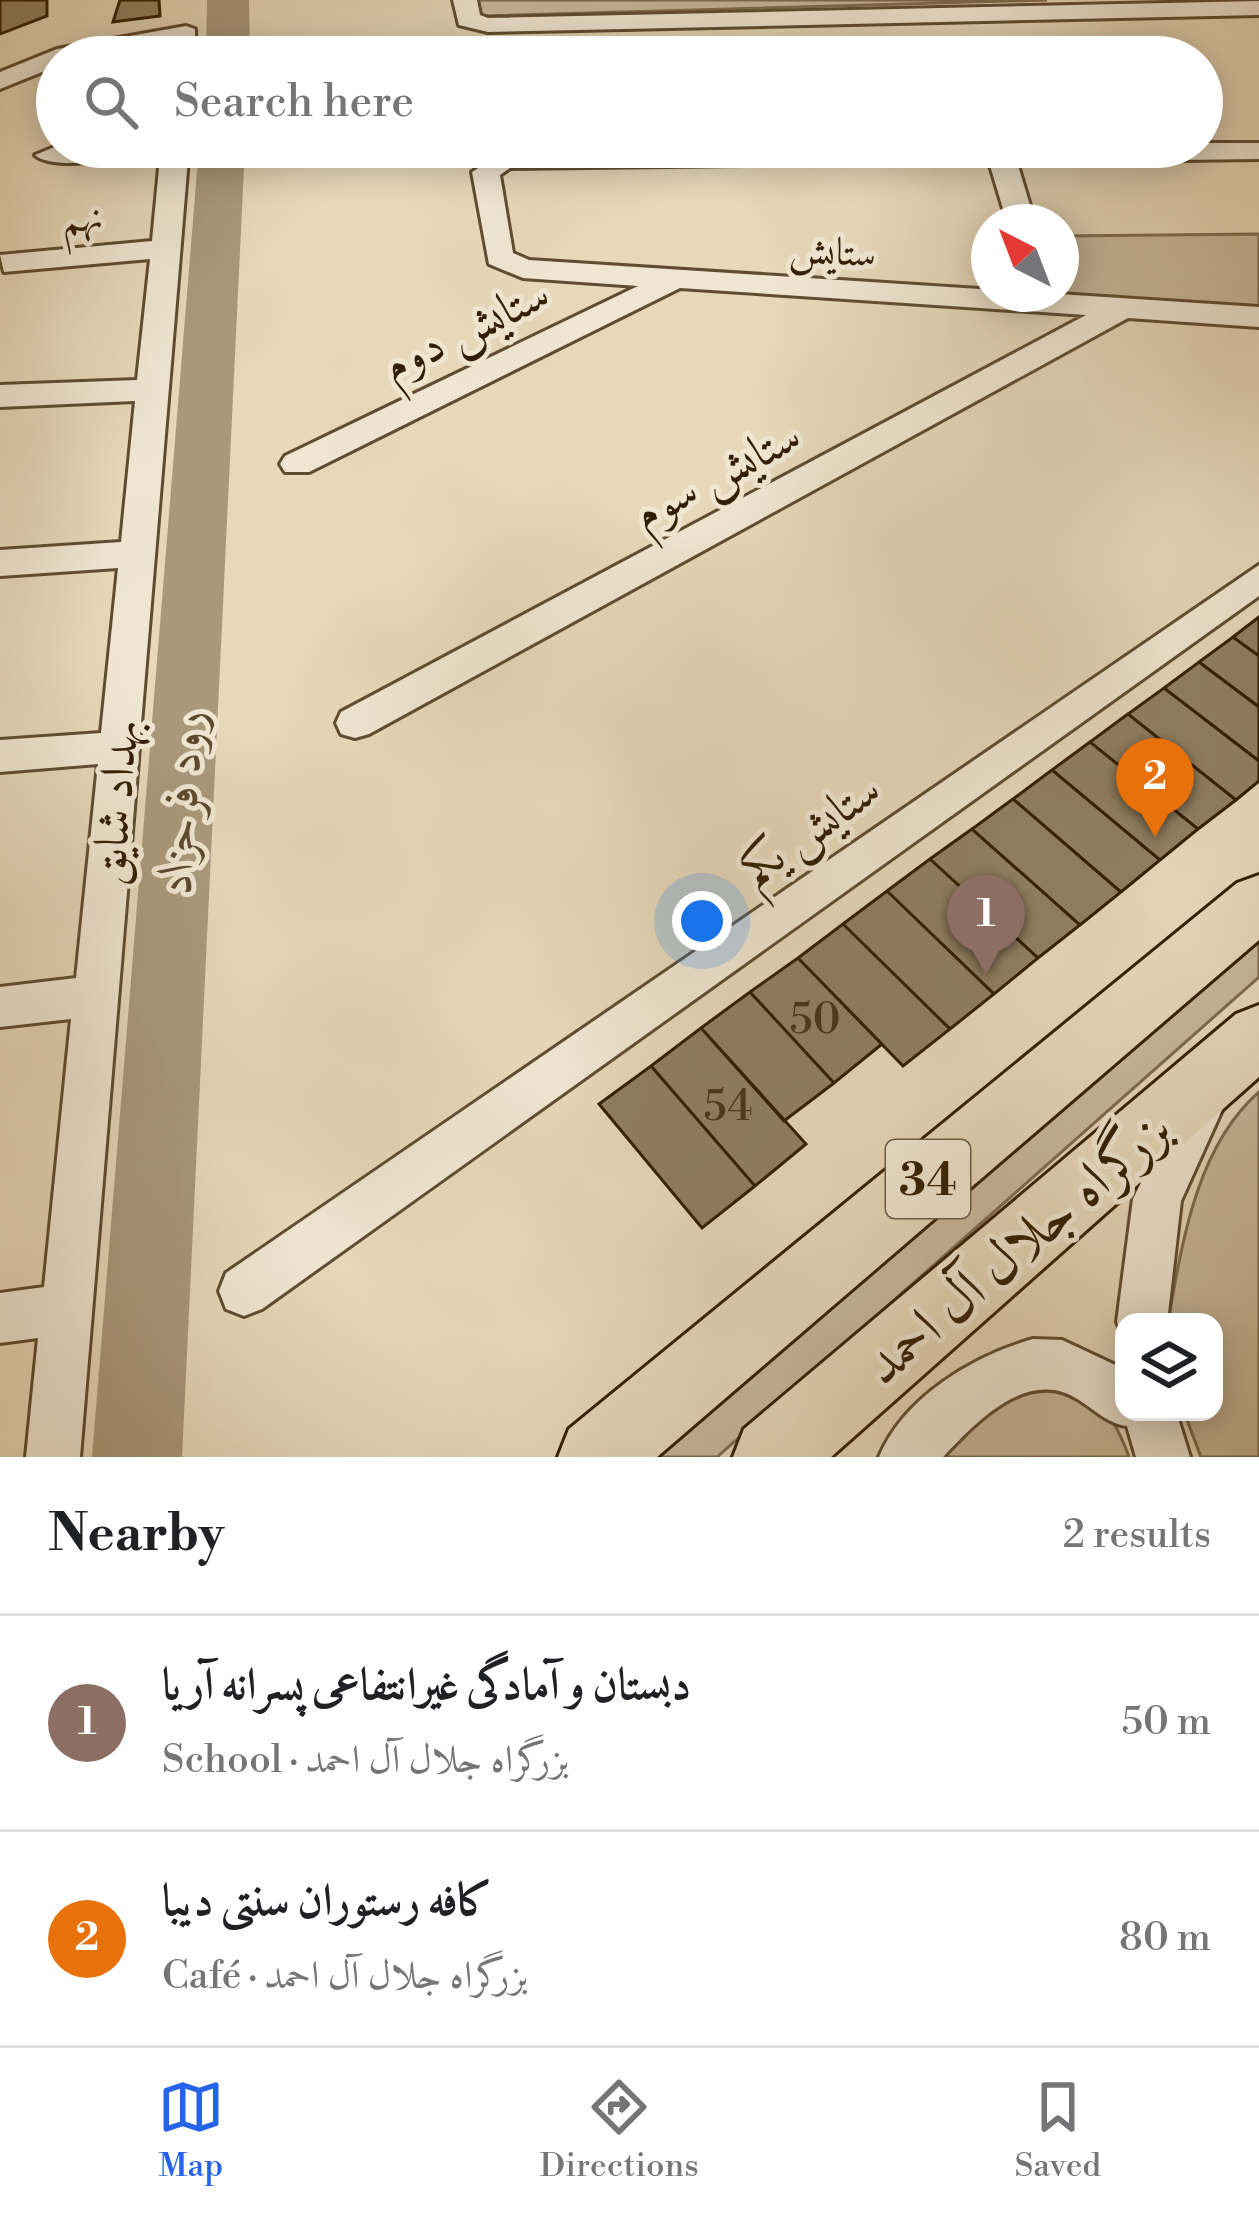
<!DOCTYPE html>
<html lang="en">
<head>
<meta charset="utf-8">
<style>
  :root { --surface:#fff; --page:#f2f2f2; --text:#202124; --muted:#757577; --line:#e0e0e0; --accent:#2563eb }
  body { margin:0; font-family:"Libre Bodoni",Amiri,serif; background:var(--page); color:var(--text) }
  .controls { position:absolute; right:36px; bottom:36px; display:grid; overflow:hidden; border-radius:24px; box-shadow:0 6px 30px #0003 }
  .controls button { width:108px; height:108px; display:grid; place-items:center; padding:0; border:0; border-bottom:3px solid var(--line); background:var(--surface); color:var(--text); font:60px sans-serif }
  .compass { position:absolute; left:971px; top:204px; width:108px; height:108px; border-radius:50%; background:var(--surface); box-shadow:0 6px 30px #0003; rotate:318deg }
  .you { position:absolute; left:702px; top:921px; width:42px; height:42px; margin:-30px; border:9px solid #fff; border-radius:50%; background:#1a73e8; box-shadow:0 0 0 18px #1a73e833 }
  .badge { display:grid; place-items:center; width:78px; height:78px; border-radius:50%; background:var(--accent); color:#fff; font-size:39px; font-weight:700 }
  .pin { position:absolute; translate:-50% -99px; filter:drop-shadow(0 3px 6px #0008) }
  .pin::after { content:''; position:absolute; top:63px; width:42px; height:36px; background:inherit; clip-path:polygon(0 0,100% 0,50% 100%) }
  .list { margin:0; padding:0; list-style:none }
  h2 { display:flex; justify-content:space-between; align-items:center; height:156px; margin:0; padding:0 48px; font-size:51px }
  h2 small { font-size:39px; font-weight:400; color:var(--muted) }
  .list li { display:grid; grid-template-columns:78px 1fr auto; gap:36px; align-items:center; box-sizing:border-box; height:216px; padding:0 48px; border-top:3px solid var(--line) }
  .list b { display:block; font-size:45px; white-space:nowrap }
  .list p { margin:0; font-size:39px; white-space:nowrap; color:var(--muted) }
  .list em { font-size:39px; font-style:normal; color:var(--muted) }
  .icon { flex:none; width:66px; height:66px; fill:none; stroke:currentColor; stroke-width:2; stroke-linecap:round; stroke-linejoin:round }
  .map { position:relative; flex:none; width:1259px; height:1457px; overflow:hidden }
  .search { position:absolute; background:var(--surface); box-shadow:0 6px 30px #0003; left:36px; right:36px; top:36px; height:132px; display:flex; align-items:center; gap:30px; box-sizing:border-box; padding:0 42px; border-radius:66px; color:var(--muted); font-size:45px }
  .sheet { height:588px; background:var(--surface) }
  nav { display:flex; justify-content:space-around; align-items:center; box-sizing:border-box; height:168px; border-top:3px solid var(--line); background:var(--surface); font-size:33px; color:var(--muted) }
  nav a { display:grid; justify-items:center; gap:6px }
  nav .on { color:var(--accent) }
  .map>svg:first-child { display:block }
</style>
</head>
<body>
<div class="map">
<svg width="1259" height="1457" viewBox="0 0 1259 1457">
  <rect width="100%" height="100%" fill="#e6d8b9"/>
  <filter id="stains"><feTurbulence type="fractalNoise" baseFrequency=".00167" numOctaves="4"/><feColorMatrix values="0 0 0 0 .2 0 0 0 0 .09 0 0 0 0 .02 0 0 0 .5 -.17"/></filter>
  <radialGradient id="worn" r=".72"><stop offset=".6" stop-color="#630" stop-opacity="0"/><stop offset="1" stop-color="#630" stop-opacity=".3"/></radialGradient>
  <!-- green -->
  <path fill="#c7b89a" stroke="#7c6b4e" stroke-width="3" d="M478,0H1047L482,16Z
    M1259,234V306L1058,294L1061,236Z
    M1259,938V977L717,1457H650Z
    M1259,1092V1457H1201L1184,1412H1214V1322H1168C1182,1244 1196,1147 1259,1092Z
    M1032,1380C1090,1390 1108,1400 1129,1457H943L1006,1393Z"/>
  <g fill="none" stroke-linecap="round" stroke-linejoin="round">
    <!-- river -->
    <path fill="#a9997b" fill-rule="evenodd" d="M207,0H249L250,57H206Z
      M199,147H245L182,1457H92Z"/>
  </g>
  <!-- building -->
  <path fill="#907f61" stroke="#321e02" stroke-width="3" d="M0,0H47V16L0,34Z
    M120,0H159L160,16L113,22Z
    M1259,617V656L1233,637Z
    M1233,637L1259,656V707L1199,662Z
    M1199,662L1259,707V761L1164,688Z
    M1164,688L1259,761V781L1236,800L1128,714Z
    M1128,714L1236,800L1198,829L1090,742Z
    M1090,742L1198,829L1160,860L1052,770Z
    M1052,770L1160,860L1121,892L1013,799Z
    M1013,799L1121,892L1080,925L972,829Z
    M972,829L1080,925L1038,958L930,859Z
    M930,859L1038,958L994,994L887,891Z
    M887,891L994,994L950,1029L843,924Z
    M843,924L950,1029L903,1066L798,958Z
    M798,958L882,1044L834,1083L750,992Z
    M750,992L834,1083L784,1121L701,1028Z
    M701,1028L806,1144L755,1186L651,1066Z
    M651,1066L755,1186L702,1228L599,1104Z"/>
  <g fill="none" stroke-linecap="round" stroke-linejoin="round">
    <!-- minor casing -->
    <g stroke="#5f4c30" stroke-width="6">
      <path id="minor" d="M453,0H477L480,15L488,18L1259,1V15L488,32L459,25Z
        M186,26L195,29V39L100,57H57V66L0,89V72L57,49Z
        M1202,143H1259V159L1017,162L1035,222H1007L989,162L510,168L500,175L513,253L529,260L1259,307V327L1128,318L369,734L355,738L341,734L336,723L341,712L1086,315L680,288L309,472H285L280,464L285,456L638,286L523,278L489,264L472,172L504,152Z
        M57,146V147H137C121,162 51,170 35,155Z
        M161,147H189L80,1457H26L38,1338L0,1343V1293L44,1287L71,1019L0,1027V987L76,978L98,764L0,772V740L101,733L118,568L0,576V550L121,542L135,401L0,407V385L137,380L150,259L4,272L0,255L152,241Z
        M1259,565V596L262,1309L244,1316L226,1309L219,1291L226,1273Z
        M1204,1077L1220,1084L1227,1099L1181,1201L1167,1322H1124V1340L1117,1322L1133,1199L1188,1084Z
        M1033,1339L1062,1340L1124,1369V1412H1176L1190,1457H1136L1127,1426C1108,1424 1095,1410 1079,1400C1028,1366 975,1423 943,1457H879C904,1397 973,1356 1033,1339Z"/>
    </g>
    <!-- highway casing -->
    <g stroke="#321e02" stroke-width="6">
      <path id="highway" d="M1259,875V940L657,1457H558L569,1429L1237,883Z
        M1259,1005V1077L831,1457H733L744,1429L1236,1014Z"/>
    </g>
    <!-- minor -->
    <use href="#minor" fill="#efe6d2" fill-rule="evenodd"/>
    <!-- highway -->
    <use href="#highway" fill="#e6d8b9" fill-rule="evenodd"/>
  </g>
  <g text-anchor="middle" stroke-width="10" stroke-linejoin="round" paint-order="stroke">
    <!-- far-street labels -->
    <g font-size="39" fill="#321e02" stroke="#efe6d2">
      <text transform="translate(82 217) rotate(-5)" y="14">نهم</text>
      <text transform="translate(833 250) rotate(4)" y="14">ستایش</text>
    </g>
    <!-- number labels -->
    <g font-size="42" fill="#4a361a">
      <text x="815" y="1033">50</text>
      <text x="728" y="1120">54</text>
    </g>
    <!-- shield labels -->
    <rect fill="#efe6d2" stroke="#6b5a40" stroke-width="3" x="886" y="1140" width="84" height="78" rx="9"/>
    <g font-size="45" font-weight="bold" fill="#321e02">
      <text x="928" y="1195">34</text>
    </g>
    <!-- street labels -->
    <g font-size="48" fill="#321e02" stroke="#efe6d2">
      <text transform="translate(465 328) rotate(-26)" y="17">ستایش دوم</text>
      <text transform="translate(716 473) rotate(-28)" y="17">ستایش سوم</text>
      <text transform="translate(114 802) rotate(-85)" y="17">بهداد شایق</text>
      <text transform="translate(809 828) rotate(-35)" y="17">ستایش یکم</text>
    </g>
    <!-- water labels -->
    <g font-size="51" font-style="italic" fill="#5c492c" stroke="#efe6d2">
      <text transform="translate(179 802) rotate(-86)" y="18">رود فرحزاد</text>
    </g>
    <!-- near-street labels -->
    <g font-size="57" fill="#321e02" stroke="#efe6d2">
      <text transform="translate(1016 1246) rotate(-41)" y="20">بزرگراه جلال آل احمد</text>
    </g>
  </g>
  <rect width="100%" height="100%" filter="url(#stains)"/>
  <rect width="100%" height="100%" fill="url(#worn)"/>
</svg>
<div class="controls">
<button><svg class="icon" aria-label="layers" viewBox="0 0 24 24"><path d="M12 4l9 5-9 5-9-5zM3 14l9 5 9-5"/></svg></button>
</div>
<svg class="compass" viewBox="-18 -18 36 36"><path d="M0-13l5 13h-10z" fill="#e53935"/><path d="M0 13l5-13h-10z" fill="#757577"/></svg>
<div class="you"></div>
<div class="pin badge" style="left:986px;top:974px;background:#8d6e63">1</div>
<div class="pin badge" style="left:1155px;top:837px;background:#e8710a">2</div>
<div class="search"><svg class="icon" aria-label="search" viewBox="0 0 24 24"><circle cx="10" cy="10" r="6"/><path d="M15 15l6 6"/></svg>Search here</div>
</div>
<section class="sheet">
<h2>Nearby<small>2 results</small></h2>
<ul class="list">
<li><span class="badge" style="background:#8d6e63">1</span><div><b>دبستان و آمادگی غیرانتفاعی پسرانه آریا</b><p>School · بزرگراه جلال آل احمد</p></div><em>50 m</em></li>
<li><span class="badge" style="background:#e8710a">2</span><div><b>کافه رستوران سنتی دیبا</b><p>Café · بزرگراه جلال آل احمد</p></div><em>80 m</em></li>
</ul>
</section>
<nav>
<a class="on"><svg class="icon" aria-label="map" viewBox="0 0 24 24"><path d="M3 6l6-2 6 2 6-2v14l-6 2-6-2-6 2zM9 4v14M15 6v14"/></svg>Map</a>
<a><svg class="icon" aria-label="directions" viewBox="0 0 24 24"><path d="M12 3l9 9-9 9-9-9zM9 14v-3h6M13 9l2 2-2 2"/></svg>Directions</a>
<a><svg class="icon" aria-label="saved" viewBox="0 0 24 24"><path d="M7 4h10v16l-5-4-5 4z"/></svg>Saved</a>
</nav>
</body>
</html>
